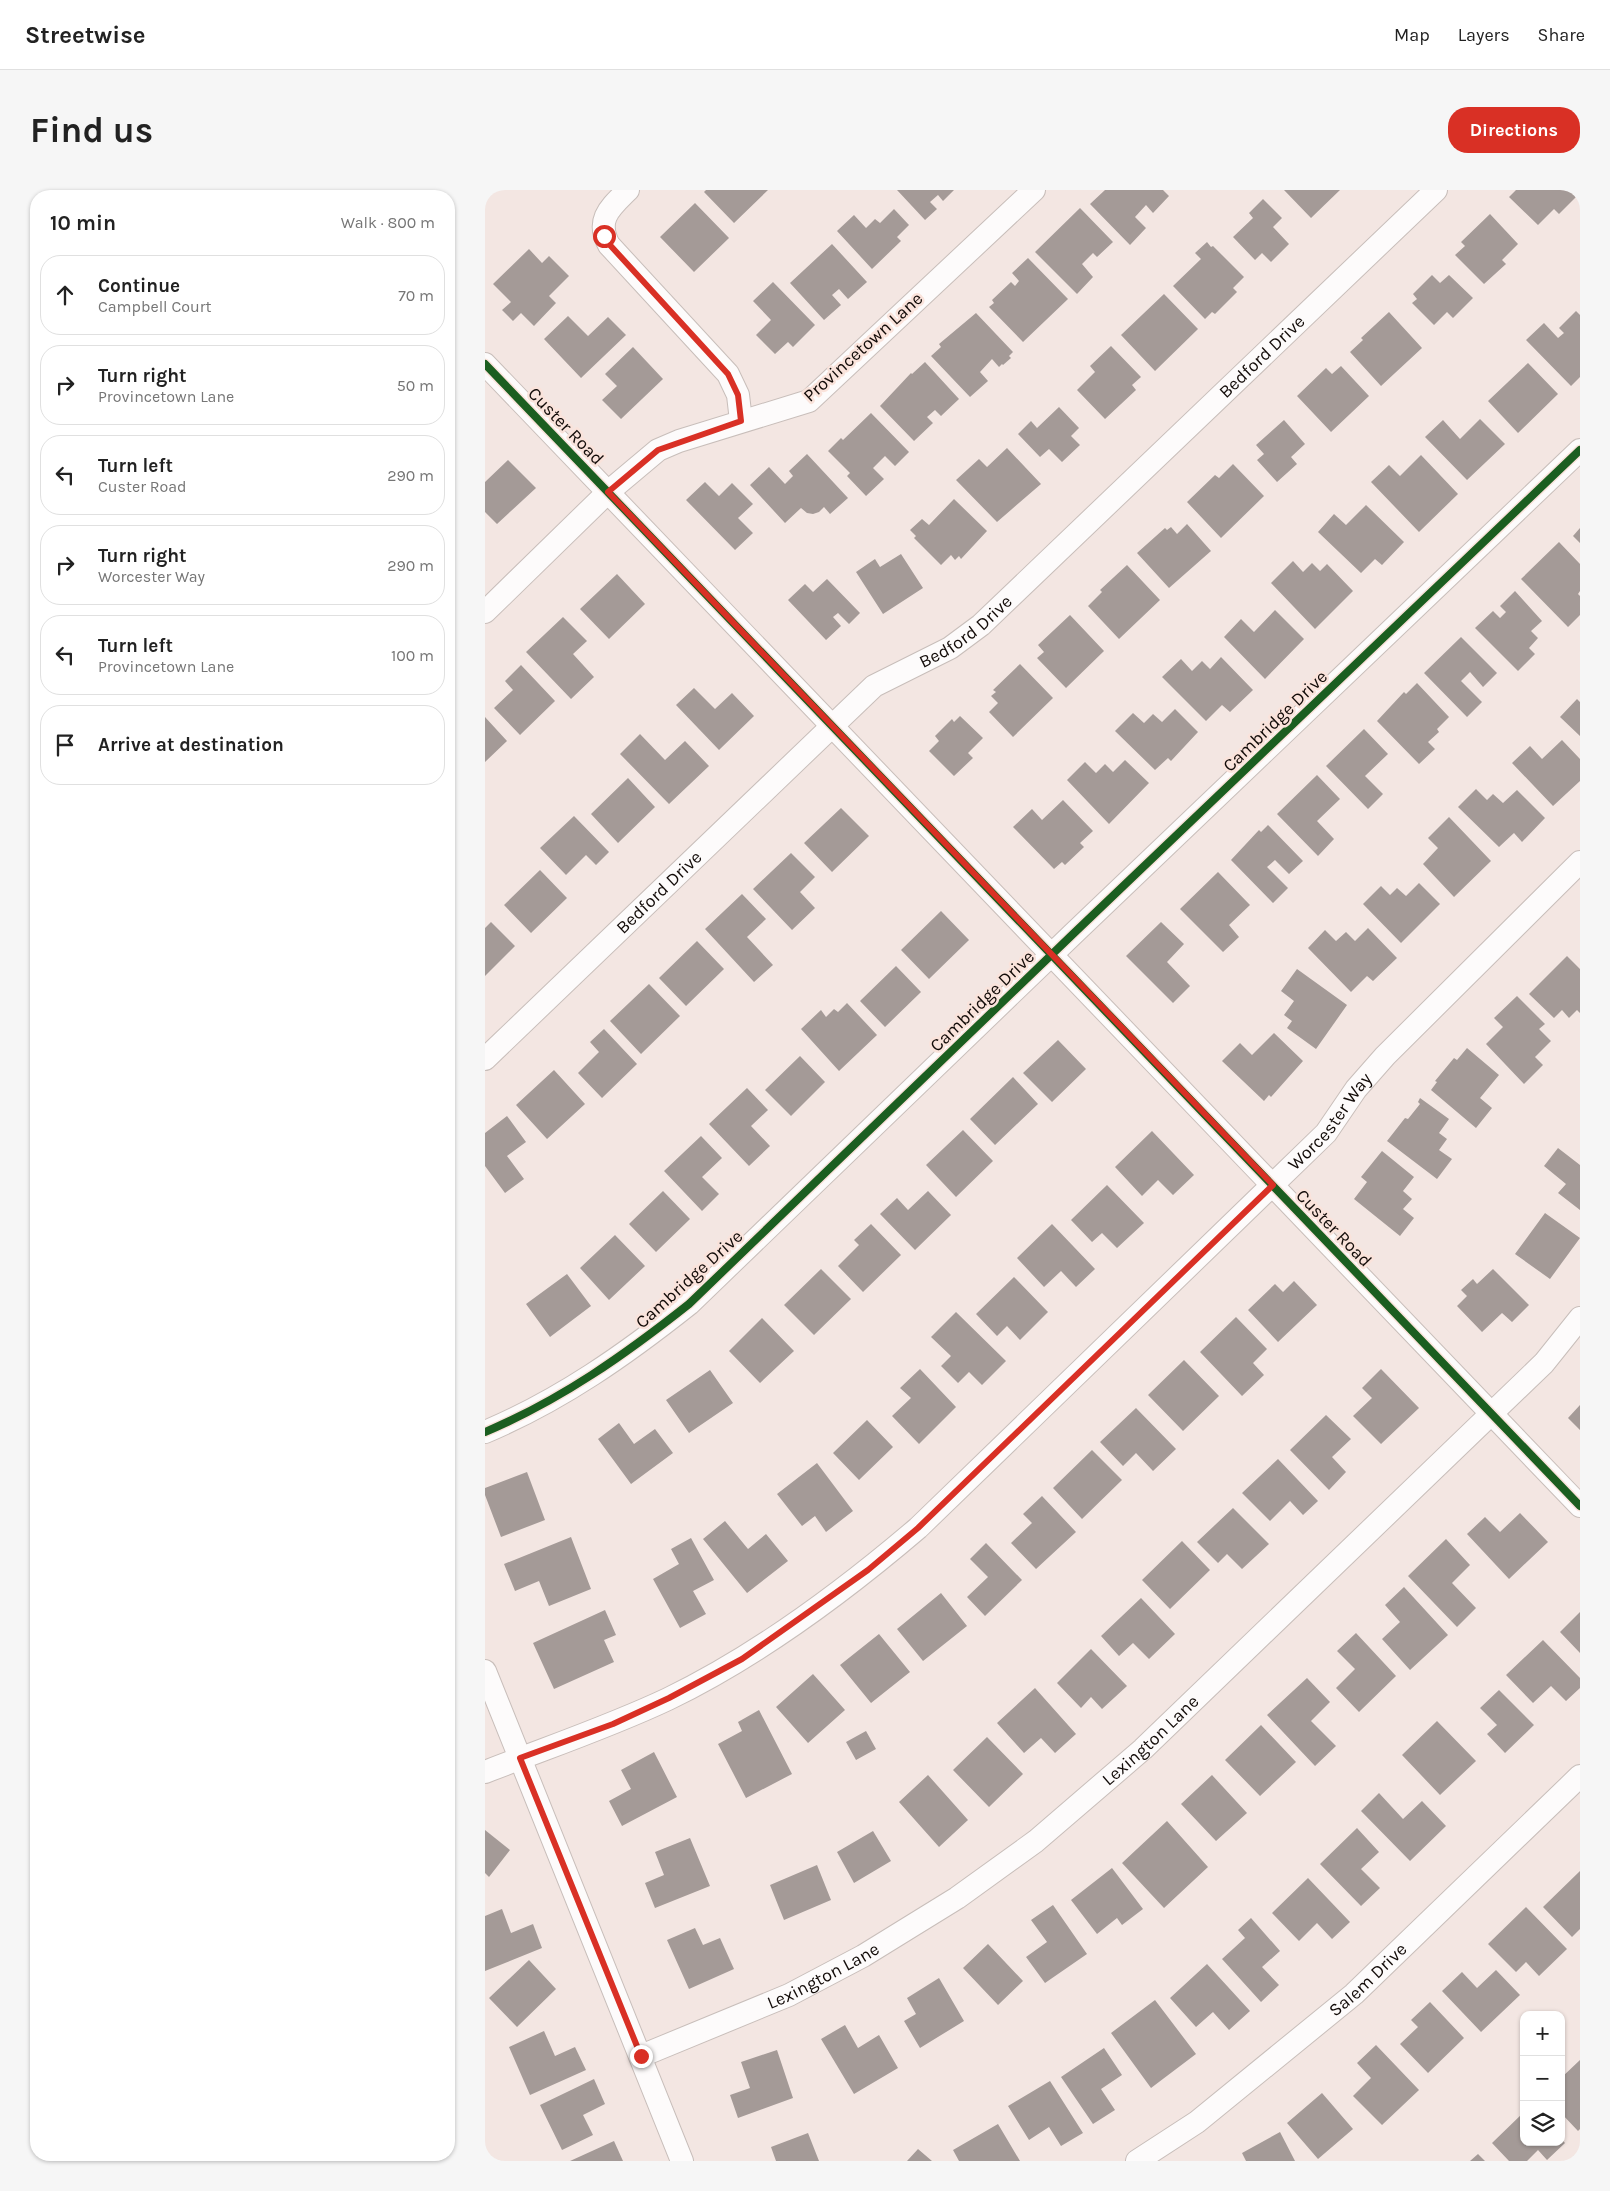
<!DOCTYPE html>
<html lang="en">
<head>
<meta charset="utf-8">
<style>
  :root { --surface:#fff; --page:#f6f6f6; --text:#222; --muted:#767676; --line:#e0e0e0; --accent:#d93025 }
  body { margin:0; font-family:Karla,sans-serif; background:var(--page); color:var(--text) }
  .controls { position:absolute; right:15px; bottom:15px; display:grid; overflow:hidden; border-radius:10px; box-shadow:0 1px 4px #0004 }
  .controls button { width:45px; height:45px; display:grid; place-items:center; padding:0; border:0; border-bottom:1px solid var(--line); background:var(--surface); color:var(--text); font:25px sans-serif }
  .stop { position:absolute; width:15px; height:15px; margin:-11px; border:4px solid #d93025; border-radius:50%; background:#fff }
  .stop.end { background:#d93025; border-color:#fff; box-shadow:0 1px 5px #0008 }
  .list { margin:0; padding:0; list-style:none }
  h2 { display:flex; justify-content:space-between; align-items:center; height:65px; margin:0; padding:0 20px; font-size:21px }
  h2 small { font-size:16px; font-weight:400; color:var(--muted) }
  .list li { display:grid; grid-template-columns:32px 1fr auto; gap:15px; align-items:center; box-sizing:border-box; height:80px; margin:0 10px 10px; padding:0 10px; border:1px solid var(--line); border-radius:20px }
  .list b { display:block; font-size:19px; white-space:nowrap }
  .list p { margin:0; font-size:16px; white-space:nowrap; color:var(--muted) }
  .list em { font-size:16px; font-style:normal; color:var(--muted) }
  .icon { flex:none; width:28px; height:28px; fill:none; stroke:currentColor; stroke-width:2; stroke-linecap:round; stroke-linejoin:round }
  .map { position:relative; flex:none; width:1095px; height:1971px; overflow:hidden; border-radius:20px }
  header { display:flex; align-items:center; gap:30px; box-sizing:border-box; height:70px; padding:0 25px; background:var(--surface); border-bottom:1px solid var(--line) }
  header strong { font-size:24px }
  nav { display:flex; gap:28px; margin-inline-start:auto; font-size:18px }
  .intro { display:flex; align-items:center; justify-content:space-between; box-sizing:border-box; height:120px; padding:0 30px }
  h1 { margin:0; font-size:35px }
  .button { padding:12px 22px; border-radius:20px; background:var(--accent); color:#fff; font-size:18px; font-weight:700 }
  main { display:flex; gap:30px; padding:0 30px }
  aside { flex:1; background:var(--surface); border-radius:20px; box-shadow:0 1px 4px #0004 }
  .map>svg:first-child { display:block }
</style>
</head>
<body>
<header>
<strong>Streetwise</strong>
<nav><a>Map</a><a>Layers</a><a>Share</a></nav>
</header>
<div class="intro"><h1>Find us</h1><a class="button">Directions</a></div>
<main>
<aside>
<h2>10 min<small>Walk · 800 m</small></h2>
<ul class="list">
<li><svg class="icon" aria-label="ahead" viewBox="0 0 24 24"><path d="M12 20V5M6 11l6-6 6 6"/></svg><div><b>Continue</b><p>Campbell Court</p></div><em>70 m</em></li>
<li><svg class="icon" aria-label="right" viewBox="0 0 24 24"><path d="M7 20v-9h11M14 6l5 5-5 5"/></svg><div><b>Turn right</b><p>Provincetown Lane</p></div><em>50 m</em></li>
<li><svg class="icon" aria-label="left" viewBox="0 0 24 24"><path d="M17 20v-9H6M10 6l-5 5 5 5"/></svg><div><b>Turn left</b><p>Custer Road</p></div><em>290 m</em></li>
<li><svg class="icon" aria-label="right" viewBox="0 0 24 24"><path d="M7 20v-9h11M14 6l5 5-5 5"/></svg><div><b>Turn right</b><p>Worcester Way</p></div><em>290 m</em></li>
<li><svg class="icon" aria-label="left" viewBox="0 0 24 24"><path d="M17 20v-9H6M10 6l-5 5 5 5"/></svg><div><b>Turn left</b><p>Provincetown Lane</p></div><em>100 m</em></li>
<li><svg class="icon" aria-label="arrive" viewBox="0 0 24 24"><path d="M6 21V4h12l-3 4 3 4H6"/></svg><div><b>Arrive at destination</b></div></li>
</ul>
</aside>
<div class="map">
<svg width="1095" height="1971" viewBox="0 0 1095 1971">
  <rect width="100%" height="100%" fill="#f3e6e2"/>
  <!-- building -->
  <path fill="#a49a97" d="M221,0H283L249,33L219,2Z
    M412,0H469L458,11L453,5L445,12L452,19L440,30Z
    M620,0H678L684,6L668,23L661,15L650,27L661,38L645,55L605,14Z
    M799,0H855L826,28Z
    M1031,0H1090L1094,4L1074,24L1069,19L1053,35L1024,7Z
    M778,9L797,28L788,37L804,54L786,72L777,63L770,70L748,47L768,28L764,23Z
    M210,13L244,48L209,82L175,47Z
    M595,18L628,52L612,67L608,63L597,74L608,87L592,104L550,62Z
    M409,19L424,35L412,47L416,51L387,79L352,41L369,25L381,38L390,29L395,33Z
    M1005,24L1033,54L1017,70L1021,74L999,94L970,65L980,56L976,52Z
    M722,52L726,57L728,56L759,87L748,98L752,102L730,124L727,122L720,129L688,96L716,69L710,63Z
    M347,54L382,92L363,109L354,99L347,105L356,115L339,130L305,93Z
    M44,59L57,73L64,66L84,86L64,106L71,113L49,136L36,123L28,131L17,120L26,112L8,94Z
    M543,68L583,109L538,152L504,117L509,113L507,110L526,92L530,96L534,91L527,83Z
    M947,85L955,93L964,85L988,108L968,128L962,122L949,135L927,113L932,109L928,104Z
    M288,92L330,135L308,157L303,152L290,164L271,145L286,130L268,111Z
    M679,104L713,139L670,181L636,145Z
    M1091,121L1095,125V187L1086,196L1041,150L1059,133L1073,148L1079,143L1074,138Z
    M904,122L937,158L896,196L865,162L878,150L876,148Z
    M491,123L528,162L524,166L526,168L518,175L517,174L514,177L507,169L495,182L503,191L485,207L446,166L456,157L454,154Z
    M83,126L103,146L123,127L141,145L96,188L59,149Z
    M626,156L656,187L647,195L651,200L620,229L592,200L610,182L605,176Z
    M148,157L178,189L136,229L117,210L132,196L120,184Z
    M440,172L474,209L456,226L450,220L442,227L448,233L429,251L395,216L426,183L427,184Z
    M1043,173L1073,204L1033,243L1003,211Z
    M856,176L884,206L846,242L812,206L841,178L847,184Z
    M574,217L594,238L586,246L595,255L577,272L564,259L555,267L533,244L546,231L552,238Z
    M386,223L424,262L410,276L400,266L388,278L399,289L381,306L362,286L365,283L343,261L356,248L358,250Z
    M995,229L1020,254L982,290L940,247L958,230L975,249Z
    M799,230L820,254L806,267L812,274L792,292L772,270L779,264L771,255Z
    M522,258L556,294L512,332L471,290L494,269L502,277Z
    M322,264L363,308L345,324L339,317L334,322L328,324L322,323L316,318L300,333L265,295L284,277L300,294L308,286L304,281Z
    M936,265L973,304L934,342L886,292L904,275L915,286Z
    M23,270L51,298L12,334L0,322V292Z
    M748,274L779,306L736,348L702,312L730,285L734,288Z
    M220,292L234,306L247,293L268,314L253,328L268,343L250,360L201,310Z
    M469,309L502,341L476,369L474,366L470,370L466,365L456,375L429,348L431,346L425,340L437,329L444,335Z
    M881,315L919,352L897,375L890,369L876,383L833,342L849,324L861,335Z
    M702,334L726,361L684,398L652,363L680,338L682,340L686,337L692,344Z
    M1095,338V353L1088,346Z
    M1074,352L1095,374V401L1093,404L1095,406V425L1083,437L1036,389Z
    M416,364L438,398L398,424L371,382L390,369L395,377Z
    M808,371L818,382L827,373L835,381L842,374L868,401L830,439L786,393Z
    M642,375L675,410L634,449L603,416L617,402L615,400Z
    M132,384L160,414L124,449L95,419Z
    M342,389L375,423L364,434L353,423L348,427L356,436L341,450L303,410L320,394L328,402Z
    M1030,401L1057,431L1046,441L1053,448L1044,458L1050,464L1033,481L990,438L1008,421L1015,428L1021,422L1015,416Z
    M790,420L819,449L780,489L739,447L756,429L769,442Z
    M585,425L619,461L581,498L552,468L559,462L553,455Z
    M78,427L102,451L88,464L109,487L86,509L41,462Z
    M976,447L1012,483L998,497L985,482L976,491L997,512L982,527L939,483Z
    M736,467L768,500L745,522L737,515L721,531L677,487L696,469L707,481L717,471L725,479Z
    M535,474L568,508L528,547L504,522L513,513L506,506L511,502L508,500Z
    M36,475L70,511L35,545L9,518L28,500L20,491Z
    M932,493L964,527L952,539L954,542L943,552L950,559L934,574L892,531L919,502L921,504Z
    M209,498L230,519L247,503L269,526L234,560L191,515Z
    M1092,509L1095,512V546L1075,527Z
    M690,519L713,542L686,571L683,568L670,580L630,541L648,523L659,533L668,524L677,532Z
    M475,526L498,548L483,563L488,568L469,586L444,561L454,551L450,546L467,529L469,532Z
    M0,527L22,551L0,572Z
    M879,539L903,564L880,586L898,604L883,619L841,576Z
    M155,544L180,570L200,551L224,576L184,614L135,564Z
    M1077,550L1095,569V591L1068,616L1027,573L1045,556L1057,569Z
    M640,570L664,593L624,634L582,590L600,572L611,583L620,574L628,582Z
    M832,585L855,609L832,631L849,649L833,666L792,624Z
    M143,588L170,617L133,653L106,624Z
    M991,599L1002,610L1008,604L1018,613L1032,600L1060,628L1037,652L1029,643L1014,657L973,617Z
    M578,610L608,641L595,653L599,657L580,675L577,672L569,679L528,637L547,619L557,630Z
    M356,618L384,646L347,682L319,653Z
    M89,626L124,662L111,675L101,665L81,685L55,658Z
    M964,627L1006,671L969,707L938,674L953,658L943,648Z
    M783,635L818,671L804,684L790,670L782,677L803,698L788,713L746,670L774,640L776,642Z
    M306,663L330,687L315,702L330,718L307,740L268,699Z
    M55,680L82,708L46,743L19,715Z
    M733,682L765,715L744,735L754,747L738,762L695,719Z
    M934,693L955,714L916,753L878,714L896,696L905,705L912,698L921,706Z
    M257,704L281,729L262,747L288,775L269,792L220,739Z
    M456,721L484,750L444,789L416,760Z
    M6,732L30,756L0,786V738Z
    M676,732L699,754L682,772L705,796L688,813L641,766Z
    M883,738L912,768L888,791L882,786L866,802L823,758L840,740L851,751L861,742L870,751Z
    M212,751L239,779L201,816L174,788Z
    M1082,766L1095,779V823L1092,820L1084,828L1077,820L1069,828L1044,804Z
    M411,776L436,802L400,837L375,811Z
    M812,779L862,815L831,859L802,838L807,831L799,825L809,811L796,801Z
    M164,794L195,826L156,864L125,831Z
    M1032,806L1060,834L1054,839L1066,851L1050,867L1058,875L1039,894L1001,854L1018,837L1009,828Z
    M362,813L392,845L354,881L316,839L336,820L341,827L349,819L353,822Z
    M119,839L152,874L117,908L93,883L114,862L105,852Z
    M789,843L818,871L786,907L784,905L779,911L737,871L755,853L767,865Z
    M573,850L601,879L567,912L538,883Z
    M982,858L1014,885L995,908L1007,918L991,938L946,900L952,892L950,891L969,868L972,870Z
    M315,866L340,892L306,926L280,900Z
    M69,880L100,914L62,949L31,915Z
    M528,887L553,914L510,955L485,929Z
    M262,898L283,920L266,936L285,956L264,976L224,934Z
    M935,908L964,929L954,943L962,949L954,960L967,969L952,989L902,951L920,928L923,929L935,914L933,912Z
    M22,926L41,952L22,966L39,989L20,1003L0,976V943Z
    M478,940L508,971L471,1007L441,975Z
    M667,941L709,985L688,1005L673,990L657,1006L630,977Z
    M216,946L237,968L217,987L234,1004L217,1021L179,981Z
    M1073,958L1095,975V1020L1073,1003L1081,994L1059,976Z
    M897,961L929,987L918,1001L927,1009L918,1019L929,1028L915,1046L869,1009L882,992L876,987Z
    M622,995L659,1033L632,1058L617,1043L607,1052L586,1030Z
    M178,1001L205,1029L171,1062L144,1034Z
    M443,1001L466,1025L430,1060L395,1024L412,1008L423,1020Z
    M1060,1023L1095,1048L1065,1089L1030,1064Z
    M386,1034L416,1065L378,1102L353,1076L374,1055L369,1050Z
    M567,1034L610,1079L591,1097L576,1081L559,1097L532,1068Z
    M130,1045L160,1076L124,1110L95,1078Z
    M336,1079L366,1109L329,1145L299,1115Z
    M1008,1079L1044,1115L1027,1132L1017,1123L997,1142L972,1116L982,1106L976,1100L988,1089L992,1094Z
    M82,1084L106,1116L65,1147L41,1114Z
    M529,1087L563,1122L535,1150L522,1136L512,1146L491,1124Z
    M809,1091L832,1115L793,1152L763,1120L790,1094L798,1102Z
    M471,1122L521,1171L497,1195L484,1182L473,1193L456,1176L466,1166L446,1147Z
    M751,1127L782,1159L768,1173L779,1185L757,1206L715,1162Z
    M277,1128L309,1161L275,1193L244,1161Z
    M699,1170L734,1206L698,1241L663,1205Z
    M435,1179L471,1217L434,1254L407,1226L426,1208L415,1198Z
    M896,1179L934,1218L896,1254L868,1226L887,1208L877,1198Z
    M225,1180L248,1213L204,1243L181,1210Z
    M1095,1215V1240L1083,1228Z
    M651,1218L691,1259L668,1281L651,1263L638,1276L615,1252Z
    M841,1225L866,1249L847,1267L861,1282L844,1300L805,1260Z
    M382,1230L408,1257L374,1290L348,1263Z
    M134,1233L149,1254L170,1239L188,1263L146,1294L113,1249Z
    M607,1260L637,1290L597,1329L568,1298Z
    M793,1269L833,1311L818,1325L805,1311L785,1331L757,1303Z
    M332,1273L368,1321L341,1342L330,1326L317,1336L292,1304Z
    M42,1282L60,1330L16,1347L0,1305V1298Z
    M557,1306L591,1342L551,1379L526,1353L547,1333L538,1324Z
    M748,1318L784,1354L757,1379L742,1364L733,1373L712,1352Z
    M1035,1323L1063,1352L1024,1389L982,1344L1000,1327L1015,1342Z
    M240,1331L263,1359L281,1344L303,1371L262,1403L218,1349Z
    M86,1347L106,1399L64,1416L54,1391L30,1401L19,1374Z
    M206,1348L229,1390L208,1401L221,1424L195,1438L168,1389L194,1374L186,1359Z
    M961,1349L985,1375L967,1393L991,1418L972,1437L923,1386Z
    M697,1351L725,1380L685,1419L657,1390Z
    M501,1353L537,1390L500,1426L482,1407L503,1387L485,1369Z
    M919,1397L963,1445L925,1480L897,1449L915,1432L900,1415Z
    M456,1403L482,1436L438,1471L412,1439Z
    M656,1408L690,1444L664,1469L648,1453L634,1466L616,1446Z
    M120,1420L131,1445L119,1450L129,1472L69,1499L48,1453Z
    M1095,1422V1463L1075,1442Z
    M871,1443L911,1486L874,1522L851,1498L870,1479L852,1461Z
    M394,1444L425,1482L386,1513L355,1475Z
    M1058,1450L1095,1488V1498L1081,1511L1066,1496L1048,1513L1021,1485Z
    M606,1459L642,1496L617,1519L606,1507L596,1518L572,1493Z
    M328,1484L360,1520L323,1553L291,1517Z
    M822,1488L845,1512L826,1531L851,1556L830,1576L782,1525Z
    M550,1498L591,1544L570,1563L556,1548L539,1563L512,1533Z
    M1014,1500L1049,1535L1020,1563L1002,1544L1012,1535L995,1518Z
    M274,1520L307,1584L261,1608L233,1554L257,1541L253,1532Z
    M952,1531L991,1571L955,1605L917,1565Z
    M776,1535L811,1572L775,1606L740,1570Z
    M381,1541L391,1559L371,1570L361,1552Z
    M502,1547L538,1584L504,1617L468,1580Z
    M169,1562L192,1607L137,1636L124,1611L146,1599L136,1580Z
    M443,1585L483,1630L454,1657L414,1612Z
    M727,1585L762,1623L731,1651L696,1614Z
    M894,1603L918,1629L937,1611L961,1636L925,1671L876,1621Z
    M682,1631L723,1677L679,1718L637,1673Z
    M872,1638L894,1662L876,1679L895,1698L876,1716L835,1674Z
    M0,1640L25,1660L4,1687L0,1683Z
    M388,1641L406,1671L369,1693L352,1662Z
    M205,1648L225,1696L170,1718L160,1693L179,1685L170,1662Z
    M332,1675L346,1710L299,1730L285,1695Z
    M627,1678L658,1719L637,1735L632,1728L612,1744L586,1710Z
    M1095,1681V1739L1087,1747L1058,1717Z
    M823,1688L865,1732L847,1749L832,1733L814,1751L787,1723Z
    M568,1715L602,1764L560,1793L541,1767L562,1752L546,1730Z
    M1041,1717L1082,1759L1054,1786L1041,1772L1031,1782L1003,1754Z
    M17,1719L26,1743L48,1734L57,1758L0,1781V1726Z
    M766,1728L795,1761L777,1777L794,1795L776,1812L737,1769L760,1748L753,1740Z
    M210,1738L218,1755L235,1748L249,1779L204,1799L182,1750Z
    M503,1754L538,1791L513,1815L478,1778Z
    M44,1770L71,1799L32,1837L4,1808Z
    M722,1774L765,1821L744,1840L728,1822L711,1837L685,1808Z
    M1011,1780L1035,1805L996,1842L957,1801L977,1782L992,1798Z
    M454,1788L479,1831L435,1858L419,1831L431,1824L422,1808Z
    M670,1810L711,1864L666,1898L626,1843Z
    M945,1812L979,1848L943,1883L915,1854L933,1837L926,1830Z
    M360,1835L373,1858L394,1845L413,1878L369,1904L336,1849Z
    M59,1841L70,1866L90,1857L101,1880L45,1905L24,1857Z
    M891,1855L934,1900L897,1935L868,1906L886,1888L872,1873Z
    M619,1858L637,1885L616,1899L630,1920L608,1934L576,1887Z
    M292,1860L308,1908L253,1928L245,1905L265,1898L256,1872Z
    M1095,1870V1939L1093,1941L1076,1923V1888Z
    M109,1889L120,1914L98,1925L108,1945L77,1960L55,1915Z
    M565,1891L598,1943L576,1956L564,1937L544,1950L523,1916Z
    M837,1903L868,1939L833,1969L802,1933Z
    M1039,1922V1952H1076V1949L1080,1953L1062,1970L1053,1960L1042,1971H1024L1007,1953Z
    M513,1934L535,1971H474L468,1960Z
    M795,1942L810,1971H761L757,1963Z
    M323,1943L334,1971H291L286,1957Z
    M129,1951L138,1971H85Z
    M433,1959L447,1971H422Z
    M993,1964L1000,1971H985Z"/>
  <g fill="none" stroke-linecap="round" stroke-linejoin="round">
    <!-- minor casing -->
    <g stroke="#c8beba" stroke-width="24">
      <g id="minor">
        <path d="M143,0C126,17 110,29 124,55L243,184L253,205L256,231"/>
        <path d="M0,174L1095,1316"/>
        <path d="M0,422L123,302L173,260L194,251L324,211L549,0"/>
        <path id="s1" d="M0,869L389,496L465,458L496,435L951,0"/>
        <path d="M0,1242C76,1210 141,1164 204,1114L587,745L1095,260"/>
        <path d="M0,1481L197,1971"/>
        <path id="s2" d="M0,1582C61,1558 124,1537 183,1509C272,1466 358,1402 433,1338L841,943L871,899L900,866L1095,672"/>
        <path id="s3" d="M156,1866L304,1805L378,1766L472,1708L551,1651L658,1559L1059,1173L1095,1128"/>
        <path id="s4" d="M652,1971L712,1932L869,1804L1095,1586"/>
      </g>
    </g>
    <!-- minor -->
    <use href="#minor" stroke="#fdfbfb" stroke-width="22"/>
    <!-- cycleway casing -->
    <g stroke="#fae3db" stroke-width="11">
      <path id="cycleway" d="M0,174L1095,1316
        M0,1242C76,1210 141,1164 204,1114L587,745L1095,260"/>
    </g>
    <!-- cycleway -->
    <use href="#cycleway" stroke="#1b5e20" stroke-width="8"/>
  </g>
  <g fill="none" stroke-linecap="round" stroke-linejoin="round">
    <!-- route -->
    <path stroke="#d93025" stroke-width="6" d="M119,46L124,54L243,184L253,205L256,231L173,260L123,302L788,995L433,1338L383,1380L257,1469L184,1508L128,1534L35,1568L156,1866"/>
  </g>
  <g text-anchor="middle" stroke-width="5" stroke-linejoin="round" paint-order="stroke">
    <!-- street labels -->
    <g font-size="18" fill="#120b08" stroke="#fae3db">
      <text transform="translate(378 157) rotate(-42)" y="6">Provincetown Lane</text>
      <text dy="6" stroke="none"><textPath href="#s1" startOffset="1051">Bedford Drive</textPath></text>
      <text transform="translate(81 236) rotate(46)" y="6">Custer Road</text>
      <text dy="6" stroke="none"><textPath href="#s1" startOffset="646">Bedford Drive</textPath></text>
      <text transform="translate(790 531) rotate(-44)" y="6">Cambridge Drive</text>
      <text dy="6" stroke="none"><textPath href="#s1" startOffset="241">Bedford Drive</textPath></text>
      <text transform="translate(497 811) rotate(-44)" y="6">Cambridge Drive</text>
      <text dy="6" stroke="none"><textPath href="#s2" startOffset="1080">Worcester Way</textPath></text>
      <text transform="translate(849 1038) rotate(46)" y="6">Custer Road</text>
      <text transform="translate(204 1089) rotate(-42)" y="6">Cambridge Drive</text>
      <text dy="6" stroke="none"><textPath href="#s3" startOffset="604">Lexington Lane</textPath></text>
      <text dy="6" stroke="none"><textPath href="#s3" startOffset="199">Lexington Lane</textPath></text>
      <text dy="6" stroke="none"><textPath href="#s4" startOffset="294">Salem Drive</textPath></text>
    </g>
  </g>
</svg>
<div class="controls">
<button>+</button>
<button>−</button>
<button><svg class="icon" aria-label="layers" viewBox="0 0 24 24"><path d="M12 4l9 5-9 5-9-5zM3 14l9 5 9-5"/></svg></button>
</div>
<div class="stop" style="left:119px;top:46px"></div>
<div class="stop end" style="left:156px;top:1866px"></div>
</div>
</main>
</body>
</html>
